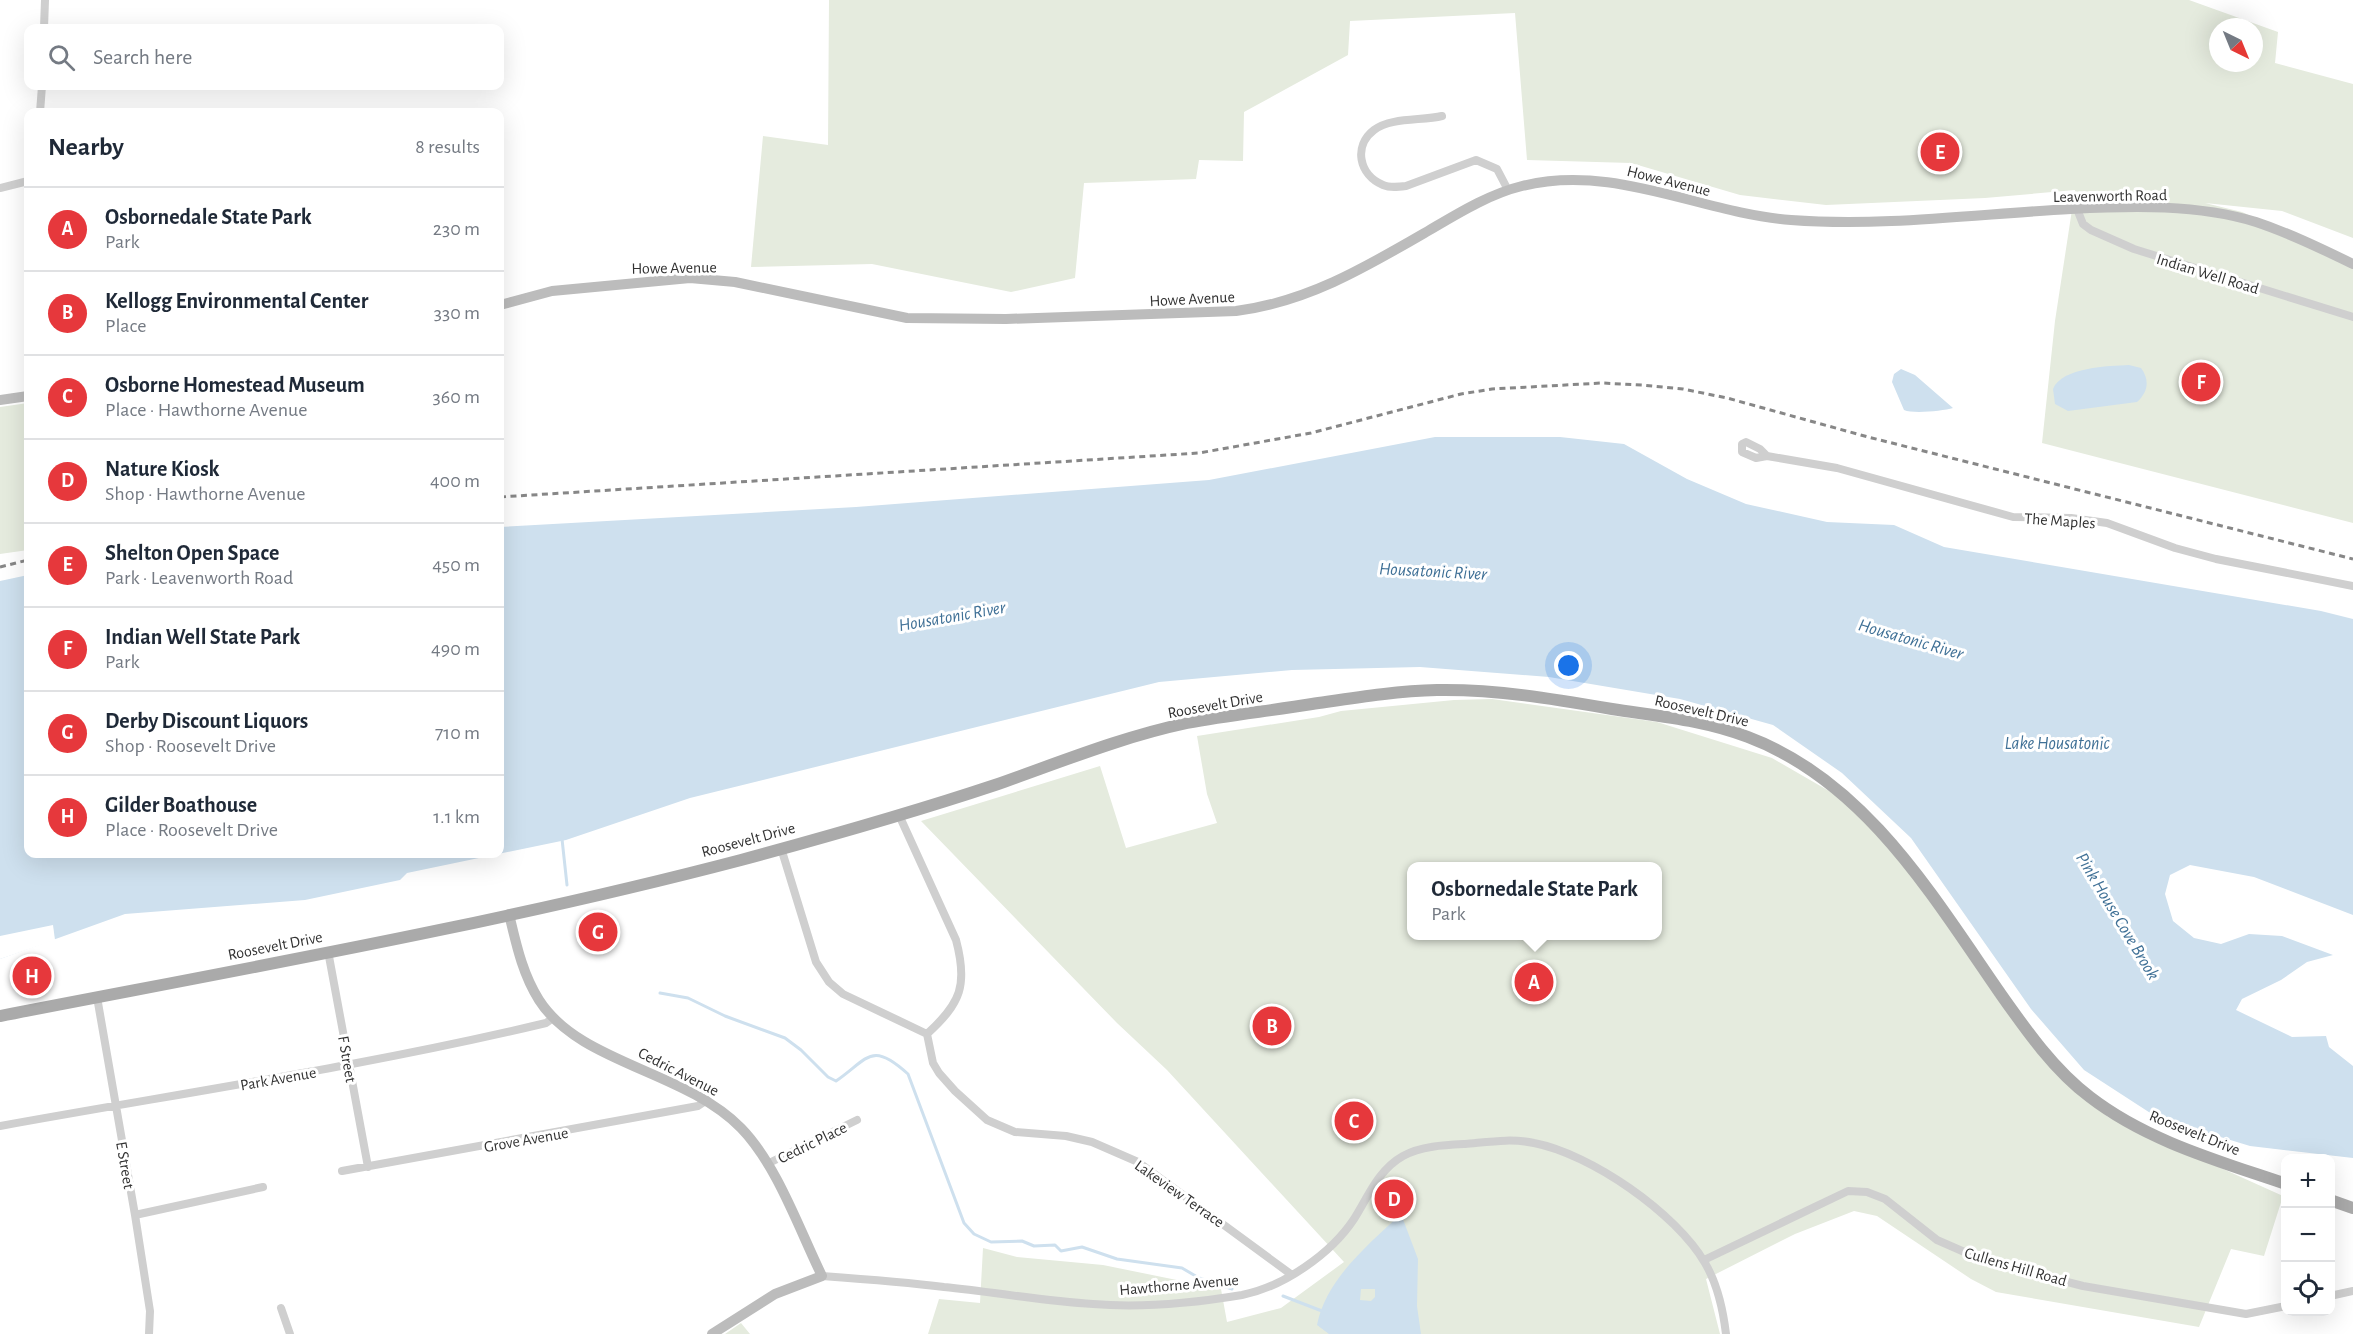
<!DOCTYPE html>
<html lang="en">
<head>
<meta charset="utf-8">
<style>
  :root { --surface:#fff; --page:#f2f2f3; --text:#1f2937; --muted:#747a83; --line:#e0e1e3; --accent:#e6383c }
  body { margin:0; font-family:"Alegreya Sans",sans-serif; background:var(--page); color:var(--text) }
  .controls { position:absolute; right:18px; bottom:18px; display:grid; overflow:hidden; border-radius:12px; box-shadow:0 6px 24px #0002 }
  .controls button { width:54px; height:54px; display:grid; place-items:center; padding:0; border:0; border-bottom:2px solid var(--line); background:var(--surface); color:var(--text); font:30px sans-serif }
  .compass { position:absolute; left:2209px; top:18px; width:54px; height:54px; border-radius:50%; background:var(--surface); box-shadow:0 6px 24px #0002; rotate:137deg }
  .you { position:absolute; left:1569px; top:666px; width:21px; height:21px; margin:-15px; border:4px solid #fff; border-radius:50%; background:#1a73e8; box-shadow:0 0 0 9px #1a73e833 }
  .badge { display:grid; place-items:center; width:39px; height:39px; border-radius:50%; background:var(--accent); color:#fff; font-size:20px; font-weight:700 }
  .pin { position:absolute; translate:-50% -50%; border:3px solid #fff; box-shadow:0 2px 6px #0006 }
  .popup { position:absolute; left:1407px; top:862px; width:255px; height:78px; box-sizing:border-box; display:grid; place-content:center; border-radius:12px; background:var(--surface); filter:drop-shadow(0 2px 4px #0005); font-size:20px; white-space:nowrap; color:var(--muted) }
  .popup b { font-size:22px; color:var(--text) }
  .popup::after { content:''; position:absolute; left:50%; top:100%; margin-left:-12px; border:12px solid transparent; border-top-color:var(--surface) }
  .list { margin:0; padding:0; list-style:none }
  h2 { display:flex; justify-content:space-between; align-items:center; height:78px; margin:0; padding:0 24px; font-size:26px }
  h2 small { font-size:20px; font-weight:400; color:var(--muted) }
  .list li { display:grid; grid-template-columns:39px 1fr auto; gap:18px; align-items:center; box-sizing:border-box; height:84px; padding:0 24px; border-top:2px solid var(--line) }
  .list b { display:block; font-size:22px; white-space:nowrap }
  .list p { margin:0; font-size:20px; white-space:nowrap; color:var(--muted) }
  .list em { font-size:20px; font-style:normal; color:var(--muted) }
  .icon { flex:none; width:33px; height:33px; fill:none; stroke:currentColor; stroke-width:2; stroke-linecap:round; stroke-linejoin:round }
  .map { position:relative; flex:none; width:2353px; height:1334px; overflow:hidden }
  .search { position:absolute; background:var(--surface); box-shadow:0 6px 24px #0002; left:24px; top:24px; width:480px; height:66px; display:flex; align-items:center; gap:15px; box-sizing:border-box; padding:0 21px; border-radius:12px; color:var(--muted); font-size:22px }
  .panel { position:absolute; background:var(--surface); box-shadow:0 6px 24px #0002; left:24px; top:108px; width:480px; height:750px; border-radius:12px }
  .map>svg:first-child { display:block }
</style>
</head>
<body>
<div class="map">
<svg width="2353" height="1334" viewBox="0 0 2353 1334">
  <rect width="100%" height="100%" fill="#fff"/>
  <!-- green -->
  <path fill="#e5ebde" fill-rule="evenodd" d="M829,0H2189L2278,32L2275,63L2353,84V238L2282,211L2205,203L2242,212L2353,262V523L2042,443L2055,321L2075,190L1985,198L1826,205L1740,195L1631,163L1527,160L1515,13L1350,21L1348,55L1244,112L1243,161L1199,160L1196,179L1084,183L1075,278L1011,292L872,264L751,267L763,136L828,145ZM2218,27H2254V63H2218Z
    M28,403V550L0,554V407Z
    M1492,699L1657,722L1772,758L1836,795L1878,833L2079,1093L2108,1117L2283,1196L2264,1256L2231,1249L2199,1327L1996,1292L1971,1279L1877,1216L1854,1211L1795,1234L1706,1279L1720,1334H928L939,1299L980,1303L983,1248L1017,1257L1103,1265L1221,1289L1227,1322L1281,1308L1344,1262L1167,1070L1117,1023L921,821L1100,766L1126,848L1217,823L1207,794L1197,736L1319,717L1341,711L1454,700ZM1411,866H1657V936H1411Z
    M741,1323L750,1334H725Z"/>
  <!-- water -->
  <path fill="#cee0ee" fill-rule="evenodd" d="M2129,365L2141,368C2150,380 2148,392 2137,402L2068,411L2055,404L2053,389C2062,367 2109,366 2129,365Z
    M1901,369L1915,375L1953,408C1943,411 1913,414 1904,410L1892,382L1894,374Z
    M1435,437H1560L1624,444L1687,479L1746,504L1827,522L1894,525L1944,547L2321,611L2353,619V915L2254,877L2190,865L2170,875L2165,894L2173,921L2194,938L2221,944L2249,934L2282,936L2333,955L2307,962L2281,980L2242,999L2236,1010L2292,1037L2326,1036L2329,1047L2353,1066V1158L2250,1146L2158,1118L2084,1070L2031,1009L1911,838L1842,773L1773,725L1680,699L1549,677L1420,667L1292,670L1159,682L690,798L566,840L407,873L400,880L305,900L125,914L0,959V581L28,575V854H500V527L856,507L1209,480Z
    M1401,1214L1418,1259L1417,1306L1421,1334H1329L1317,1325C1326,1279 1368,1245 1401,1214ZM1361,1289H1375V1297L1371,1301L1360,1300Z"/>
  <!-- pier -->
  <path fill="#fff" d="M53,925L55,940L0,959V936Z"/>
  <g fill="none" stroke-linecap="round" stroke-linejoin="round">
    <!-- stream -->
    <path stroke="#cee0ee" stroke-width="3" d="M562,839L567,885
      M660,993L688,998L725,1016L785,1038L801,1050L828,1077L836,1081C868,1059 871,1040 908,1074L964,1223L974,1234L991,1242L1022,1241L1034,1246L1055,1245L1061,1251L1082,1247L1117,1259L1182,1268L1199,1278L1232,1289
      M1283,1296L1322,1311"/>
    <!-- street -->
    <path stroke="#cfcfcf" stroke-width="8" d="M44,28L45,0
      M40,112L42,86
      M1442,116C1422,121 1391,117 1374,130C1353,146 1359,175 1383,185C1390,188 1398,187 1406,186L1476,160L1497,169L1508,190
      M0,188L28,181
      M2077,209L2083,224L2091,230L2134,249L2353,317
      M1767,456L1760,449L1746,442L1742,444V452L1756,458L1767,456L1837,468L2013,517L2071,518L2107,523L2175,548L2216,559L2353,586
      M899,815L956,940C968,985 961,1003 927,1034
      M781,848L816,962L829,982L843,994L927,1034L933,1063L939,1073L955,1091L987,1120L1015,1132L1066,1136L1092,1142L1138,1162L1292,1275
      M328,951L368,1167
      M97,997L135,1215L150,1311L149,1334
      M0,1126C182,1093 366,1066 546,1023L553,1018
      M767,1164L857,1120
      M342,1171L698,1106L707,1100
      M135,1215L263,1187
      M1704,1260L1848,1191L1867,1192L1885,1199L1937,1240L1985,1261L2083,1286L2246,1314L2286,1306
      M822,1276C863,1279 904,1282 944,1287C994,1292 1043,1301 1093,1304C1141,1308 1194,1303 1242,1295C1283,1287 1331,1254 1354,1219C1368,1197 1378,1170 1403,1156C1421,1146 1445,1145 1465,1144C1488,1142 1511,1138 1534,1143C1591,1154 1676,1213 1705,1263C1718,1285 1723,1309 1726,1334
      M2330,1296L2353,1291
      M281,1308L290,1334"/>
    <!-- secondary -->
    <path stroke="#bcbcbc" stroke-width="10" d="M500,305L552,291L690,278L735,282L907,318L1006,319L1236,311C1307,302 1366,267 1428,231C1457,214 1489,194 1522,186C1615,163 1700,213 1791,220C1884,227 1978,214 2071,209C2132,206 2198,204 2256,222C2289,233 2322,249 2353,264
      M0,400L28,396
      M509,914C516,943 522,973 539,1000C580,1064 684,1070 741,1128C777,1165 799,1229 822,1276L775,1294L712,1334"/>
    <!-- primary -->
    <path stroke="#aaa" stroke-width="12" d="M0,1016C247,968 497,924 741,860C826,837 911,813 995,785C1058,763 1121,737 1187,723C1228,715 1270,711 1312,704C1353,698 1395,691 1437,690C1496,689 1554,699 1612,709C1657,716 1705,720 1748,737C1865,781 1932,895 2000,993C2026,1030 2054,1070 2090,1097C2147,1141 2219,1161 2286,1184
      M2330,1200L2353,1208"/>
    <!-- rail -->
    <path stroke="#878787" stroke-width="3" stroke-dasharray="6 4.5" stroke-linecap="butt" d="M500,497L1199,453L1311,433L1461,394L1492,389L1602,383L1642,385L1683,389L1727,398L1868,437L2353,559
      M0,567L28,560"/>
  </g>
  <g text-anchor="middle" stroke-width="6" stroke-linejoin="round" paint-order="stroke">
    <!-- street labels -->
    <g font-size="16" fill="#323232" stroke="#fff">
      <text transform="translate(1669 180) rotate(14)" y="6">Howe Avenue</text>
      <text transform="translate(2110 195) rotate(-1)" y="6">Leavenworth Road</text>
      <text transform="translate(674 267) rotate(-1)" y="6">Howe Avenue</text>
      <text transform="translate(2208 273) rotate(17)" y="6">Indian Well Road</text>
      <text transform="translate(1192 298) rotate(-3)" y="6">Howe Avenue</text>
      <text transform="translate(2060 520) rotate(4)" y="6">The Maples</text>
      <text transform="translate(1215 704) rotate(-10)" y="6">Roosevelt Drive</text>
      <text transform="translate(1702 710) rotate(13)" y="6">Roosevelt Drive</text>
      <text transform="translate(748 839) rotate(-15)" y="6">Roosevelt Drive</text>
      <text transform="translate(275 945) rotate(-11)" y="6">Roosevelt Drive</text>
      <text transform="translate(348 1059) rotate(80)" y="6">F Street</text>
      <text transform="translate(679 1071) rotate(27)" y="6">Cedric Avenue</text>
      <text transform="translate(278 1078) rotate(-10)" y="6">Park Avenue</text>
      <text transform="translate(2195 1132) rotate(22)" y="6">Roosevelt Drive</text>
      <text transform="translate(526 1139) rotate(-10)" y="6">Grove Avenue</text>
      <text transform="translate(812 1142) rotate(-26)" y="6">Cedric Place</text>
      <text transform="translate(126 1165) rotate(80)" y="6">E Street</text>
      <text transform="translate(1180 1193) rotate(35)" y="6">Lakeview Terrace</text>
      <text transform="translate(2016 1266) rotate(16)" y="6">Cullens Hill Road</text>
      <text transform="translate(1179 1284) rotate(-5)" y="6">Hawthorne Avenue</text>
    </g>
    <!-- water labels -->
    <g font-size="18" font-style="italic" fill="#3f7096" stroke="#fff">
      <text transform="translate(1433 571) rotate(3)" y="6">Housatonic River</text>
      <text transform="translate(952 616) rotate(-10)" y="6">Housatonic River</text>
      <text transform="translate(1911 639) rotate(16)" y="6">Housatonic River</text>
      <text x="2057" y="749">Lake Housatonic</text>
      <text transform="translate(2118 916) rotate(59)" y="6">Pink House Cove Brook</text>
    </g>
  </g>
</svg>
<div class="controls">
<button>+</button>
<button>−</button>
<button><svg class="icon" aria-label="locate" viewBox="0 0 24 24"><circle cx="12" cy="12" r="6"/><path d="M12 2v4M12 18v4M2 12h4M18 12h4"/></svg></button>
</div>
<svg class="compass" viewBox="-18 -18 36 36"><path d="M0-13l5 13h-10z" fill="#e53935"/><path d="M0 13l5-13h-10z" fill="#747a83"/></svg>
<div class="you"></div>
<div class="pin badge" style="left:1534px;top:982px">A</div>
<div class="popup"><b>Osbornedale State Park</b>Park</div>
<div class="pin badge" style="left:1272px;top:1026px">B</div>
<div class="pin badge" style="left:1354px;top:1121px">C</div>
<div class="pin badge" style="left:1394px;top:1199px">D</div>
<div class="pin badge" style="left:1940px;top:152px">E</div>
<div class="pin badge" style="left:2201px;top:382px">F</div>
<div class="pin badge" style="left:598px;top:932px">G</div>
<div class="pin badge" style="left:32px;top:976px">H</div>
<div class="search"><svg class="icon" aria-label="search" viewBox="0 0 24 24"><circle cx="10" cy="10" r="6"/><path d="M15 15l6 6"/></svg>Search here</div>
<section class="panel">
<h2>Nearby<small>8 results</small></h2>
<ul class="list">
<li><span class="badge">A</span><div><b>Osbornedale State Park</b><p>Park</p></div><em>230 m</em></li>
<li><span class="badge">B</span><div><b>Kellogg Environmental Center</b><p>Place</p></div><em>330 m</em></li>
<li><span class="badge">C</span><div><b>Osborne Homestead Museum</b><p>Place · Hawthorne Avenue</p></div><em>360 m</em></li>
<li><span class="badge">D</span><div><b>Nature Kiosk</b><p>Shop · Hawthorne Avenue</p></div><em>400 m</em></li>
<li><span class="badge">E</span><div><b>Shelton Open Space</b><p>Park · Leavenworth Road</p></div><em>450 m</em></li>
<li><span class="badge">F</span><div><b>Indian Well State Park</b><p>Park</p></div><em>490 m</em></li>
<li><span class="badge">G</span><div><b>Derby Discount Liquors</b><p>Shop · Roosevelt Drive</p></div><em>710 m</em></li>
<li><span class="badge">H</span><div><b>Gilder Boathouse</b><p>Place · Roosevelt Drive</p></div><em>1.1 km</em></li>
</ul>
</section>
</div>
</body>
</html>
